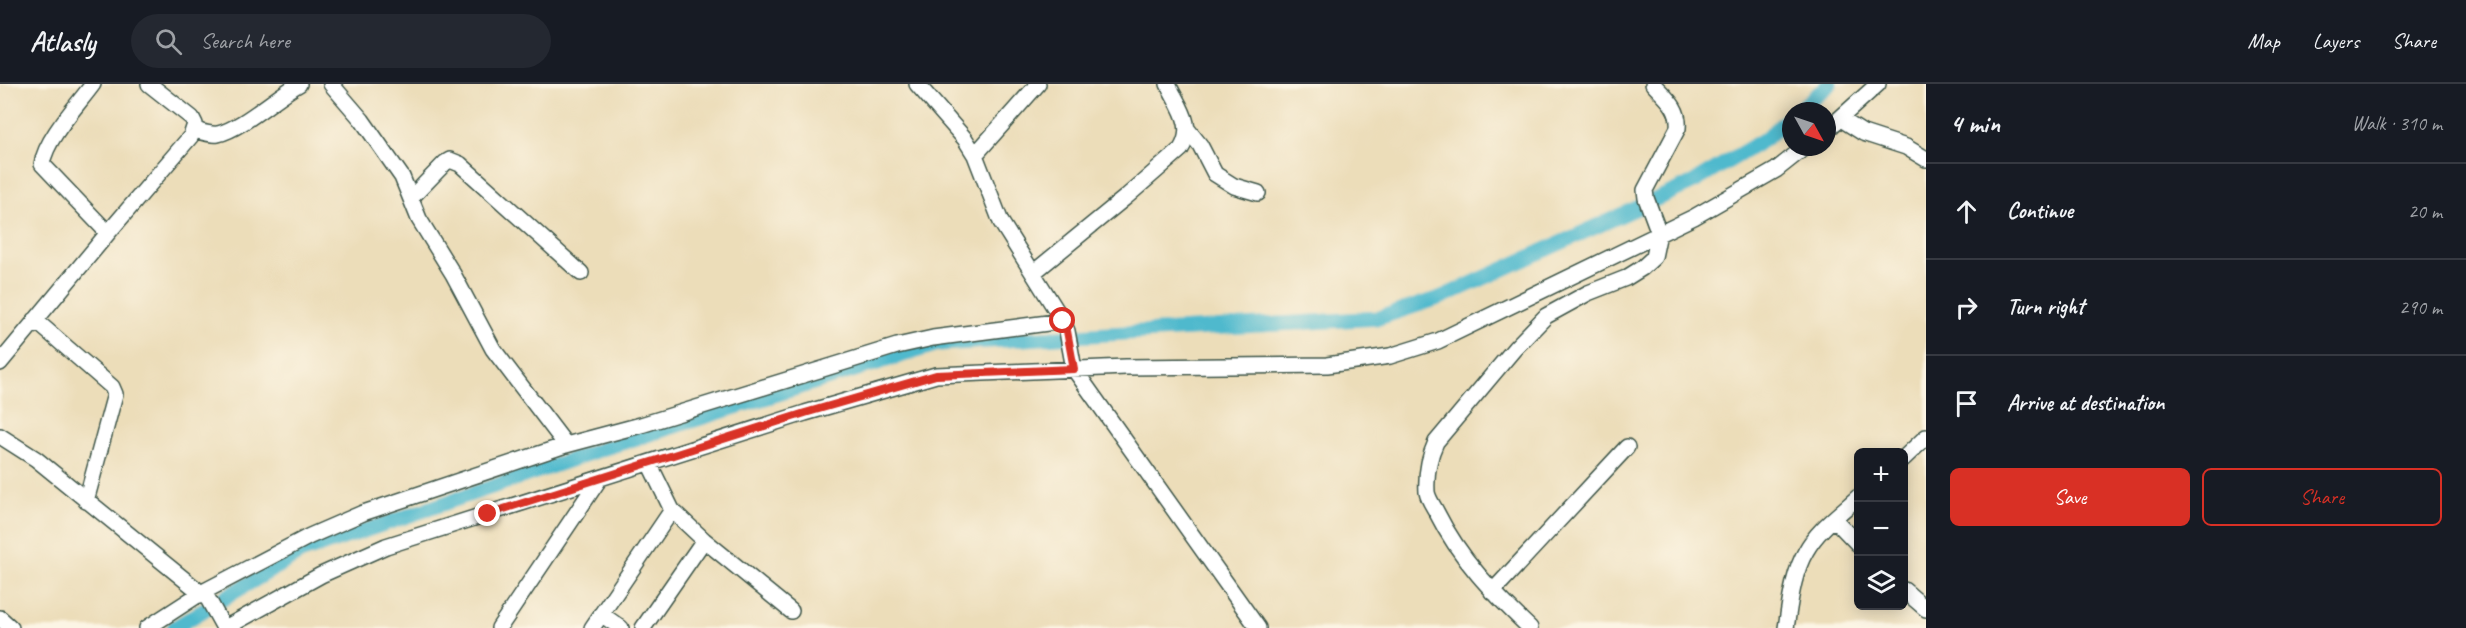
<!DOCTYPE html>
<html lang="en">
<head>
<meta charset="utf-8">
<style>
  :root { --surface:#171b24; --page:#242831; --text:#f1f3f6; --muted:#9ea1a6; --line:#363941; --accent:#d93025 }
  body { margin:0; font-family:Caveat,sans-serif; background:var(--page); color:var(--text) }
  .controls { position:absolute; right:18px; bottom:18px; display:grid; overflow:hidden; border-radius:9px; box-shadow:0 3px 15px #0003 }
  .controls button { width:54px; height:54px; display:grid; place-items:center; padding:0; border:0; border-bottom:2px solid var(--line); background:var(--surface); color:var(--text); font:30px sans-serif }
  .compass { position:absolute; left:1782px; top:18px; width:54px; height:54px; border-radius:50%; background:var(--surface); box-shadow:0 3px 15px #0003; rotate:130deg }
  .stop { position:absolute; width:18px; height:18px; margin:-14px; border:4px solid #d93025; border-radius:50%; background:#fff }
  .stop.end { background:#d93025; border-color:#fff; box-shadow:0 2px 6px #0008 }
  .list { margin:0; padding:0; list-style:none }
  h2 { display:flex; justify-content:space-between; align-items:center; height:78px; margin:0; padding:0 24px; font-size:26px }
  h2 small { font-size:20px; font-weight:400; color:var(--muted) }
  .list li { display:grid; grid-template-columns:39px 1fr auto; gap:18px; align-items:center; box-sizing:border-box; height:96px; padding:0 24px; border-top:2px solid var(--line) }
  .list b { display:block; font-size:22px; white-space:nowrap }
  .list em { font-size:20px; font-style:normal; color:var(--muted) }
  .actions { display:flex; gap:12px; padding:18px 24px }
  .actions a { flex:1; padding:14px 0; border:2px solid var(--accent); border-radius:9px; text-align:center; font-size:21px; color:var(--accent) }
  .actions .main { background:var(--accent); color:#fff }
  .icon { flex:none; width:33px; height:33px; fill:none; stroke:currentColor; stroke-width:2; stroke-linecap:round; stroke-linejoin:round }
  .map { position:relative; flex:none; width:1926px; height:544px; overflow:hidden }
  header { display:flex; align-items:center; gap:36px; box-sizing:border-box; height:84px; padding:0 30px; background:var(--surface); border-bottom:2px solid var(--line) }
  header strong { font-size:28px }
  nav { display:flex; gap:33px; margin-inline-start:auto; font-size:21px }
  .search { width:420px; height:54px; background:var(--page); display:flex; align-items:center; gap:15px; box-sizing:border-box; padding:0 21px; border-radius:33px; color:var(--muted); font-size:22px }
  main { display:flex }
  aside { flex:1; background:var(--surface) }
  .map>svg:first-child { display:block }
</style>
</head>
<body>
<header>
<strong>Atlasly</strong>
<div class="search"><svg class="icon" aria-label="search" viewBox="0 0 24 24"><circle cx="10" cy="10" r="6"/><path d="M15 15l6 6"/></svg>Search here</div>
<nav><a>Map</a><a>Layers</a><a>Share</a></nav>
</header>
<main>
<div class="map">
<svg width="1926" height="544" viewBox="0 0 1926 544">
  <rect width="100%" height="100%" fill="#fcf5e5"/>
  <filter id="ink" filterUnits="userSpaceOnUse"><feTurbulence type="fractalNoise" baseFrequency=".0167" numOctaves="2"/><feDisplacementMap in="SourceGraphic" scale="12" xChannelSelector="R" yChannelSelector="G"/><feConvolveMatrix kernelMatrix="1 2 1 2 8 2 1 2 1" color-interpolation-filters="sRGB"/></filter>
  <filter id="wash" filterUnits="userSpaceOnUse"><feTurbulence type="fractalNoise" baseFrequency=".008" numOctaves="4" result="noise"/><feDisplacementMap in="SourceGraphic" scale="24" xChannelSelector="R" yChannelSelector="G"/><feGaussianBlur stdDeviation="1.35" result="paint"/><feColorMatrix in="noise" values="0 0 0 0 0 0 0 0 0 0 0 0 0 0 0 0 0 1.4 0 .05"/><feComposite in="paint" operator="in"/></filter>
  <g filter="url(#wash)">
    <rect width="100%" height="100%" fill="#ecddb9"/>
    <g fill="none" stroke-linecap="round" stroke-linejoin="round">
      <!-- canal -->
      <path stroke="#50b9cd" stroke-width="15" d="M1797,27L1830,0
        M174,544L300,469L608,363L938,260L1379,234L1442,213L1694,98L1765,55L1791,32"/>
    </g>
  </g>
  <g filter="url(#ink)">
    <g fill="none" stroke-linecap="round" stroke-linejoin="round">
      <!-- minor casing -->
      <g stroke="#3e5548" stroke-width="18">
        <path id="minor" d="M93,0C77,22 46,54 42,80L108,149
          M331,0L362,36L402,93L419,135L453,190L493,265L566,361
          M917,0L965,55L975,71L1001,138L1063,237L1067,247L1074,285L1258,544
          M1841,35L1863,49L1906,63L1926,75
          M194,46C202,48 210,51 218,50C241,45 276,13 299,0
          M1188,46L1200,61L1215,90L1234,102L1258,109
          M1827,46L1878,0
          M975,71L1038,0
          M412,113L445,79L450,76L460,80L581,189
          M1033,189L1126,113L1181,65C1196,41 1178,22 1168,0
          M35,236L112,303L115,310L86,417
          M0,279L108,149L191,52L195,40L192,34L149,0
          M0,352L36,375L201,509L208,515L224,544
          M1904,374L1926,353
          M649,379L672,426L704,456L791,527
          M1834,435L1858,460
          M1904,506L1926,525
          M1492,508L1627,363
          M601,530L621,544
          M0,534L11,544
          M147,544L201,509L310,452L363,429L566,361L641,341L897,262L933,254L1063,237
          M225,544L321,491L386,462L805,329L936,291L1126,283L1327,281L1390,272L1438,257L1694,133L1776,86L1805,63
          M499,544L600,394
          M592,544L672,426
          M643,544L704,456
          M1530,544C1493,509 1460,475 1437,429C1434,423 1428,415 1427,408C1426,391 1429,373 1436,358L1515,264L1546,232L1588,209L1626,194L1642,184L1654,173L1659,149L1646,114L1645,106L1678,44C1680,24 1666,14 1653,0
          M1786,544C1790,519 1793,489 1806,467C1818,445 1840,430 1858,413"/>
      </g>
      <!-- minor -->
      <use href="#minor" stroke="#fff" stroke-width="15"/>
    </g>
  </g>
  <g fill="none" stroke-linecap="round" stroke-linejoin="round" filter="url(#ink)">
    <!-- route -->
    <path stroke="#d93025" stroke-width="8" d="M488,430L805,329L936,291L1074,285L1067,247L1063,237"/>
  </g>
</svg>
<div class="controls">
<button>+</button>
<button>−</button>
<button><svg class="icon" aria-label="layers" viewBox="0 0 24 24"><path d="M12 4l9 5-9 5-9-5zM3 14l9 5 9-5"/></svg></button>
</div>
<svg class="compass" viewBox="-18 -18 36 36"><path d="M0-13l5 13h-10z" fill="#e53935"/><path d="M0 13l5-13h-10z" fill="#9ea1a6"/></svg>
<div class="stop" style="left:1063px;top:237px"></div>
<div class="stop end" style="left:488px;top:430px"></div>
</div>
<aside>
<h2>4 min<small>Walk · 310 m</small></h2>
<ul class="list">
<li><svg class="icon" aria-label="ahead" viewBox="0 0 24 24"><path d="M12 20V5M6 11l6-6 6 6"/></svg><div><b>Continue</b></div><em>20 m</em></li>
<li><svg class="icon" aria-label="right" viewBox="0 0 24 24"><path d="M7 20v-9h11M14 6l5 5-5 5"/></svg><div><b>Turn right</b></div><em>290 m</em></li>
<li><svg class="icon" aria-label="arrive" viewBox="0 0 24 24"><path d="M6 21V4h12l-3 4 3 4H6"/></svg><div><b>Arrive at destination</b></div></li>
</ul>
<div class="actions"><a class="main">Save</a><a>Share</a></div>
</aside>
</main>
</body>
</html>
